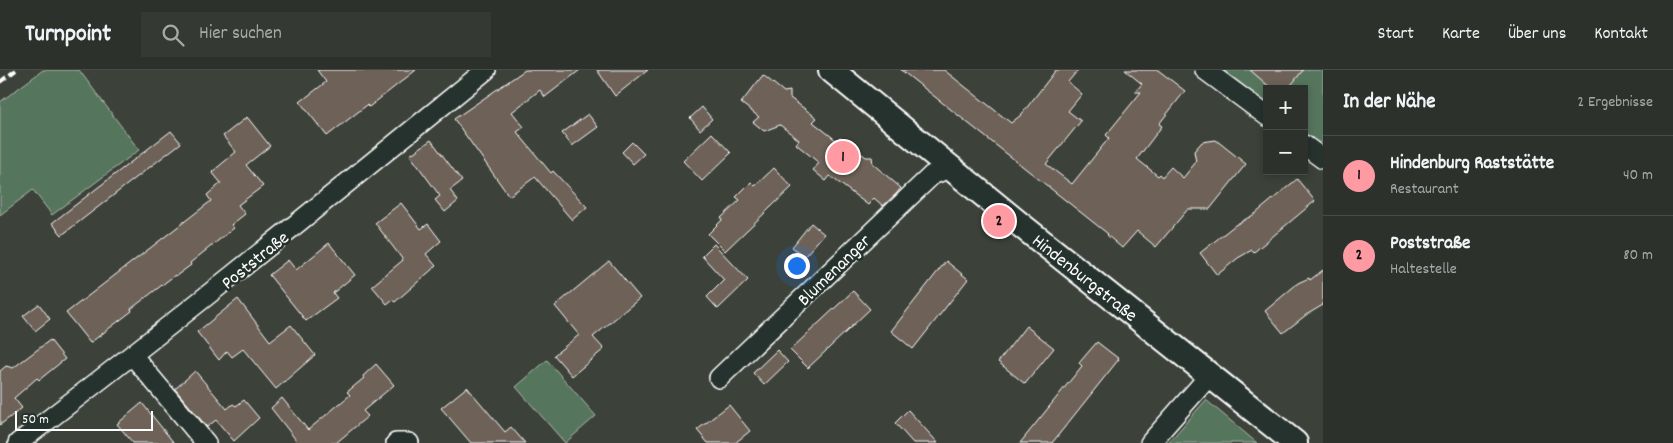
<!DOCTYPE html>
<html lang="de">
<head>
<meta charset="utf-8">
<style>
  :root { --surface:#2d312c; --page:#353934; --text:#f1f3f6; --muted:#a7a9a9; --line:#484c48; --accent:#ff9aa2 }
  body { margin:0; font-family:Dekko,sans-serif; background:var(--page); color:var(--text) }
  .controls { position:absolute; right:15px; top:15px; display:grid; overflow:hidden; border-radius:0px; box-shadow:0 2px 8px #0003 }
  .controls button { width:45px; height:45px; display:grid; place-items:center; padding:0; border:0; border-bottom:1px solid var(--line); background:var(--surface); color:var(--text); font:25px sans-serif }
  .scale { position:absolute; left:15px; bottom:12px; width:138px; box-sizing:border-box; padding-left:5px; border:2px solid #fff; border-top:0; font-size:14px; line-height:18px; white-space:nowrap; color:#fff; -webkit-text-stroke:4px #26332d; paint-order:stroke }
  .you { position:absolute; left:796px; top:195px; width:18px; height:18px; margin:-12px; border:4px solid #fff; border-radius:50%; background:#1a73e8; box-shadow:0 0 0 8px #1a73e833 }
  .badge { display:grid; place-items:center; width:32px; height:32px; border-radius:50%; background:var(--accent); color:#111; font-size:16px; font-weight:700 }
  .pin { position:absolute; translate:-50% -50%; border:2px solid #fff; box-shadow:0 1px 5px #0006 }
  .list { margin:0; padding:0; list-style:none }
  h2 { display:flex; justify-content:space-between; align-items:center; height:65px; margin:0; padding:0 20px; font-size:21px }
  h2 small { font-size:16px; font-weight:400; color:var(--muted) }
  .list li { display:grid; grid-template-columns:32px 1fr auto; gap:15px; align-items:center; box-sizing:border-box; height:80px; padding:0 20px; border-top:1px solid var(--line) }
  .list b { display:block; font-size:19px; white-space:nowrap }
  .list p { margin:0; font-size:16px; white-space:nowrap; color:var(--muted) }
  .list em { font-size:16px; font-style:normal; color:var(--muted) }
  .icon { flex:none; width:28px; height:28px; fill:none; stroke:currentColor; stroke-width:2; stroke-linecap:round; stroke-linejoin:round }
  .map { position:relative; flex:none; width:1323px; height:373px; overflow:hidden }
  header { display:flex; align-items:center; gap:30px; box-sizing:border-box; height:70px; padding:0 25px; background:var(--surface); border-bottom:1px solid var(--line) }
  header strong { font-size:24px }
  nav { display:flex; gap:28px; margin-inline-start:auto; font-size:18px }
  .search { width:350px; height:45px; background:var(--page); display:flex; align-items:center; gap:12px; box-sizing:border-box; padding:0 18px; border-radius:0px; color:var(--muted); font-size:19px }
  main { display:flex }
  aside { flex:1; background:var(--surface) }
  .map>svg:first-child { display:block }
</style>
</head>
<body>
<header>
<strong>Turnpoint</strong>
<div class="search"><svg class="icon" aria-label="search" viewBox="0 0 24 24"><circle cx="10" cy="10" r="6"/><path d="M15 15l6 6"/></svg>Hier suchen</div>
<nav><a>Start</a><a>Karte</a><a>Über uns</a><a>Kontakt</a></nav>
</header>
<main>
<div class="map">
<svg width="1323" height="373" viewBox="0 0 1323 373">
  <rect width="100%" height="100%" fill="#3c413a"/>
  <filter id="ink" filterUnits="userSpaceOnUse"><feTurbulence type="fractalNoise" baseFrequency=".02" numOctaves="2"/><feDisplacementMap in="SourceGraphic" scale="10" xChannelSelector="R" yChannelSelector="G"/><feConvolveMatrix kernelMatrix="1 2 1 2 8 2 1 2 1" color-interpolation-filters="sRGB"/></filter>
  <g filter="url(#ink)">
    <!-- green -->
    <path fill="#57755d" stroke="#abbaae" d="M43,0H79L139,80L52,145L33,120L0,145V32Z
      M1219,0H1323V70L1318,76L1304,66V19H1267V38Z
      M547,290L596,346L565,373L516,317Z
      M1206,330L1257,373H1168Z"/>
    <!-- building -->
    <path fill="#6e6259" stroke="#fff" d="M317,0H416L369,37L367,35L327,66L300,32L326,12Z
      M525,0H580L545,27L540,20L512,42L524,57L517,62L551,103L553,101L587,137L572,150L535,107L509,126L454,49Z
      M597,0H648L615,26Z
      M901,0H944L1011,53L1021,45L1056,0H1078L1068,12L1082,24L1068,41L1081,51L1046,94L1072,114L1109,68L1106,65L1141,22H1135L1142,14L1125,0H1158L1185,21L1159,54L1162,56L1137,89L1158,106L1160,104L1162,107L1171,97L1183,108L1196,92L1194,81L1202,72L1216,70L1246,94L1210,139H1188L1156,177L1137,161L1122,178L1107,165L1108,164Z
      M1250,0H1303L1288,19H1272Z
      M763,5L784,22L790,21V28L817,48L813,52L837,71L840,67L866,87H872L873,94L901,118L896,124L883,136L874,128L868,135L830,106L826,111L813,100L819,93L796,74L799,70L780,55L764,61L753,52L759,47L741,33Z
      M702,37L712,49L700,60L690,48Z
      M588,44L598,57L572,76L562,63Z
      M247,47L270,76L246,95L263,116L238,135L245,144L231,155L234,158L190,193L191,195L176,206L175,205L131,239L132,241L90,273L66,243L211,131L207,125L221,113L212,102L236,82L223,66Z
      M171,61L181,73L62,165L52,153Z
      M712,63L731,83L702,111L683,91Z
      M431,70L462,111L450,120L458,131L445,142L435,130L440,126L410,85Z
      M632,72L644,84L633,94L622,82Z
      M774,98L792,117L725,181L708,164L722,150L721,148L740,130L736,127L751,112L755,116Z
      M1297,109L1315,131L1254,182L1252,180L1238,188L1217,205L1200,183L1235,155L1255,144Z
      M401,133L421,159L428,154L441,171L426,184L436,196L395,232L392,230L387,234L372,216L403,190L375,153Z
      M811,153L824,164L804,187L792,177Z
      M329,173L355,205L333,223L337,228L306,251L269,205L288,190L296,200Z
      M714,174L748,210L718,239L707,227L724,210L702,186Z
      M609,191L640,228L593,267L604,279L572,306L554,285L579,265L555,236Z
      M946,191L968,209L913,279L891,261Z
      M1323,200V235L1306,245L1283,263L1265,241L1298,213L1309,208L1310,210Z
      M853,221L870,239L808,298L790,280Z
      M238,229L270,271L291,255L315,285L276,319L243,279L232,287L227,281L219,290L197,262Z
      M39,234L50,249L35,261L23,246Z
      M1026,256L1054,278L1025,314L998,292Z
      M50,270L65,289L39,310L37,308L14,328L22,338L0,355V301L6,296L13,298Z
      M1097,272L1119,289L1052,373H1020L1082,296L1079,293Z
      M777,280L788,292L764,315L753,303Z
      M376,294L394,315L363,341L368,346L336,373H293L296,370L271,338L282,328L308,360L350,325L347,322L364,308L363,306Z
      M195,301L227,339L233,334L236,336L244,330L259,348L234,371L216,350L207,357L175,319Z
      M467,317L505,362L511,357L525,373H471L441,338Z
      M142,333L174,373H133L117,354Z
      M729,335L750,361L735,373H708L697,360Z
      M908,340L938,373H913L895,353Z"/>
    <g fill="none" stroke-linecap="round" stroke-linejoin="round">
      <!-- minor casing -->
      <g stroke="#fff" stroke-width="22">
        <path id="minor" d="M1205,0L1267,46
          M1304,75L1323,89
          M133,286L206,373
          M719,308L932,105L952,97
          M18,373C177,252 331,126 486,0
          M396,373H409
          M1150,373L1210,305"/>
      </g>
      <!-- major casing -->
      <g stroke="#fff" stroke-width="28">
        <g id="major">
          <path id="s1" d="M831,0L1017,152L1295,373"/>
        </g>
      </g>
      <!-- minor -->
      <use href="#minor" stroke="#26332d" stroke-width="19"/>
      <!-- major -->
      <use href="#major" stroke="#26332d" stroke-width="24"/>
      <!-- rail -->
      <path stroke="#fff" stroke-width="4" stroke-dasharray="8 4" stroke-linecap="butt" d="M0,12L16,0"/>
    </g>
  </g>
  <g text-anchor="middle" stroke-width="5" stroke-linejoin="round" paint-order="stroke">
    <!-- street labels -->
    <g font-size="19" fill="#fff" stroke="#26332d">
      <text transform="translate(254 189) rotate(-39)" y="7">Poststraße</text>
      <text transform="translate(833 199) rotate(-44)" y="7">Blumenanger</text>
      <text dy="7" stroke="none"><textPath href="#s1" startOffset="328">Hindenburgstraße</textPath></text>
    </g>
  </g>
</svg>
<div class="controls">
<button>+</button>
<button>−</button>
</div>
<div class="scale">50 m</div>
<div class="you"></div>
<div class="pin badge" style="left:843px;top:87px">1</div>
<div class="pin badge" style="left:999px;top:151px">2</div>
</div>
<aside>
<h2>In der Nähe<small>2 Ergebnisse</small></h2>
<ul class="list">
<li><span class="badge">1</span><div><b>Hindenburg Raststätte</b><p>Restaurant</p></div><em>40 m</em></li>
<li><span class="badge">2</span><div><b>Poststraße</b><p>Haltestelle</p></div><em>80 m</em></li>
</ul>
</aside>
</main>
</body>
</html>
